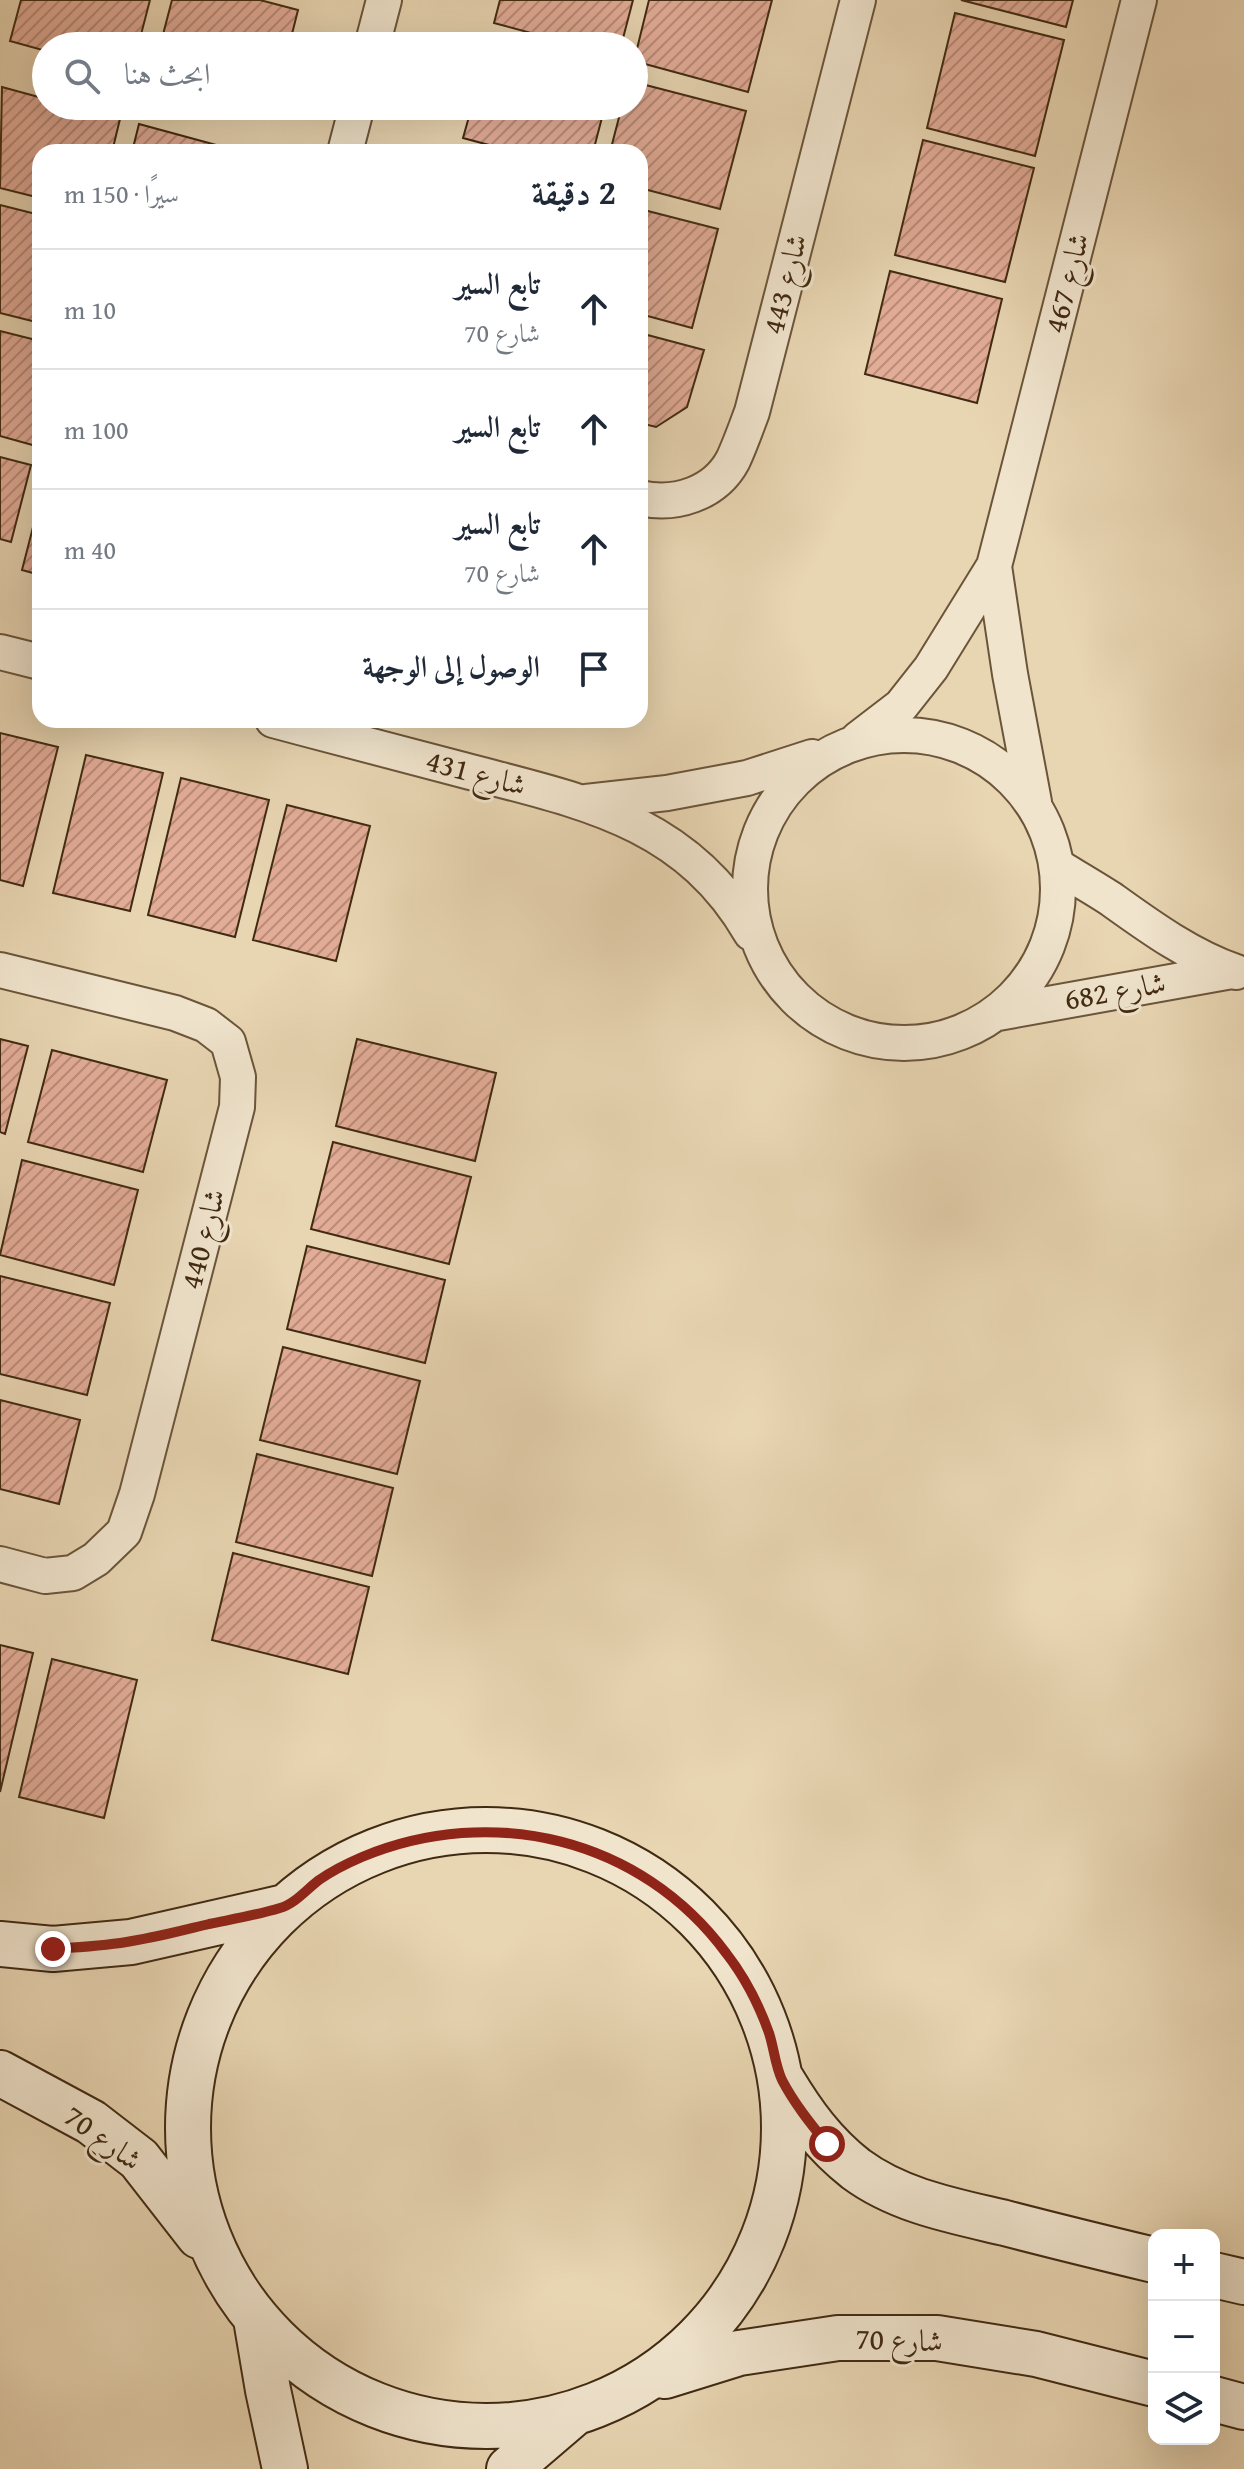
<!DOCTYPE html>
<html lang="ar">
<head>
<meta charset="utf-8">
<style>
  :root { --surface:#fff; --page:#f6f6f7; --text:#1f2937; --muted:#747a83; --line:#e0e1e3 }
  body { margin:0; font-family:"Gentium Book Plus",Amiri,serif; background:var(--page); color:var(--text); direction:rtl }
  .controls { position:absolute; right:24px; bottom:24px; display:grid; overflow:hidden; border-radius:16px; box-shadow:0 8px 32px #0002 }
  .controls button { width:72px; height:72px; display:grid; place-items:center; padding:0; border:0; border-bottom:2px solid var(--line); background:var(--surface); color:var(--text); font:40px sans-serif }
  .stop { position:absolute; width:24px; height:24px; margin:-18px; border:6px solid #8f2418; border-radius:50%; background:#fff }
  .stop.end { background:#8f2418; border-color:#fff; box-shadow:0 2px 8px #0008 }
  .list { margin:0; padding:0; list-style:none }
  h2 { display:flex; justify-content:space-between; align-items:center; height:104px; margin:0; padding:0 32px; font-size:34px }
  h2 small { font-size:26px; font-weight:400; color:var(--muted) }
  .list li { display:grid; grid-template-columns:52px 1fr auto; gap:24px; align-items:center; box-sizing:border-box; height:120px; padding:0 32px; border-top:2px solid var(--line) }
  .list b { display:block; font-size:30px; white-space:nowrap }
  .list p { margin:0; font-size:26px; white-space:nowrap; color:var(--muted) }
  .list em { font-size:26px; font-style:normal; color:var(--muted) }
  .icon { flex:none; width:44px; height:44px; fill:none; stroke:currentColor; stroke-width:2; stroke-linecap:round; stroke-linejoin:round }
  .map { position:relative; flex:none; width:1244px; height:2469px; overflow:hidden; direction:ltr }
  .search { position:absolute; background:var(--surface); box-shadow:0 8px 32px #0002; left:32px; top:32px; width:616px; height:88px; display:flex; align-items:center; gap:20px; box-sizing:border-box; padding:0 28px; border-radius:44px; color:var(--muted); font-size:30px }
  .panel { position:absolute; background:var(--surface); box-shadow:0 8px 32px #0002; left:32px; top:144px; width:616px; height:584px; border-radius:24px; direction:rtl }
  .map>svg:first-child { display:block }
</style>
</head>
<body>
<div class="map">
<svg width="1244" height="2469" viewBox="0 0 1244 2469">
  <defs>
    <pattern id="building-hatch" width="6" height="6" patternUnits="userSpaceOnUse" patternTransform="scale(2)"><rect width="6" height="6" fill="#e3ac97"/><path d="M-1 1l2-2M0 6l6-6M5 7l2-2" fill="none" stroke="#ba8c7a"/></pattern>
  </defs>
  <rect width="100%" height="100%" fill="#e8d5b2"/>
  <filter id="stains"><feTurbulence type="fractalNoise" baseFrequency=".0025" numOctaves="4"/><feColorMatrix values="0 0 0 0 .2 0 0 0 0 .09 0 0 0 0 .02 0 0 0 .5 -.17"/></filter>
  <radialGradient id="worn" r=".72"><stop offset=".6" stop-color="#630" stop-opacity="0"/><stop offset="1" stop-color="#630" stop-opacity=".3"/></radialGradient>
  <!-- building -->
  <path fill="url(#building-hatch)" stroke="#412a12" stroke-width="2" d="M21,0H150L138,46H46V51L10,41Z
    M172,0H260L298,10L289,46H160Z
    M500,0H633L621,46H579L494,23Z
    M649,0H772L748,92L634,61Z
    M961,0H1073L1066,27Z
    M955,13L1064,40L1035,156L927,128Z
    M634,82L746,111L720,209L640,188V152H610L622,106H634Z
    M2,87L46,99V106H73L120,119L112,152H40V198L0,188Z
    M239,106H273L271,115Z
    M472,106H605L593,152H515L463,138Z
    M139,124L242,152H132Z
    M923,140L1034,168L1005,282L895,255Z
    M0,205L40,215V323L0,313Z
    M640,209L718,229L692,328L640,314Z
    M890,271L1002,299L977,403L865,374Z
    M0,331L40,341V430L36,446L0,436Z
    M640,333L704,350L687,407L656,427L640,423Z
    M0,457L31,465L11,542L0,539Z
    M40,500V575L22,570Z
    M0,733L58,747L23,886L0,880Z
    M86,755L163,773L130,911L53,893Z
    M181,778L269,800L235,937L148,915Z
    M287,805L370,826L336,961L253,940Z
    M0,1039L28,1046L5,1134L0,1132Z
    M357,1039L496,1073L475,1161L336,1126Z
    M52,1050L167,1080L143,1172L28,1142Z
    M333,1142L471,1177L449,1264L311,1229Z
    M22,1160L138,1190L114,1285L0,1255Z
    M307,1246L445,1280L425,1363L287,1329Z
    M0,1276L110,1303L87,1395L0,1374Z
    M283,1347L420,1381L397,1474L260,1440Z
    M0,1400L80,1420L59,1504L0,1489Z
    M257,1454L393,1488L372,1576L236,1542Z
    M233,1553L369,1587L348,1674L212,1640Z
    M0,1645L33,1653L0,1792Z
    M52,1659L137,1680L104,1818L19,1797Z"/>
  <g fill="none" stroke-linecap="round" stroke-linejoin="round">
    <!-- minor casing -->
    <g stroke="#6b553a" stroke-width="38">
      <path id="minor" d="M372,46L384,0
        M345,152L357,106
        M640,498C675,506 715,494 733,460C740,445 746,428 752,412L858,0
        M994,566L1010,674L1034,802
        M0,652L40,662
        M273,720C336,737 399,753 463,770C580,801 685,819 751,933
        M750 889a154 154 0 1 1 308 0a154 154 0 1 1-308 0Z
        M858,739L901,706L931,668L994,566L1139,0
        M586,802L667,793L747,778L812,757
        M1057,866C1075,877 1094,888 1111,899C1150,927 1190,956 1236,972
        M0,970L175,1013L206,1025L228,1042L238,1077L237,1107L137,1494L124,1532L96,1559L73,1573L45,1576L0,1564
        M998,1013L1232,971"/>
    </g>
    <!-- secondary casing -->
    <g stroke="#412a12" stroke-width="48">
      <path id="secondary" d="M188 2128a298 298 0 1 1 596 0a298 298 0 1 1-596 0Z
        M0,1944L53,1949L131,1942L285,1907
        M0,2073L91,2122L139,2159L199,2236
        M782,2080C803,2115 824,2144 856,2169C899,2201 954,2211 1005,2223C1055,2236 1104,2248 1154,2260
        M1214,2275L1244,2282
        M256,2319L268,2390L285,2469
        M665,2376L739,2353L838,2338H937L1036,2354L1154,2384
        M1214,2399L1244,2407
        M509,2469L572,2415"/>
    </g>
    <!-- minor -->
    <use href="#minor" stroke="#f0e4cd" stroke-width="34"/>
    <!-- secondary -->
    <use href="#secondary" stroke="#f0e4cd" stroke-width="44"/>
  </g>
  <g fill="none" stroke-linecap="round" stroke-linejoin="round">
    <!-- route -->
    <path stroke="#8f2418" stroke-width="10" d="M53,1949C79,1947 106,1946 132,1941C158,1937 184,1930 209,1924C233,1919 257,1915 280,1908C295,1904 307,1889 319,1880C332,1871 348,1863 362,1857C492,1803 641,1838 726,1953C744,1976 759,2005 769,2033C774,2048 775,2065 782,2080C794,2103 810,2123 827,2144"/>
  </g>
  <g text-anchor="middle" stroke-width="6" stroke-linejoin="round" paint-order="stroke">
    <!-- street labels -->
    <g font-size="30" fill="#412a12" stroke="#f0e4cd">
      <text transform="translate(1067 283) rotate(-76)" y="10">شارع 467</text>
      <text transform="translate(785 284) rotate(-76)" y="10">شارع 443</text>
      <text transform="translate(476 773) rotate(15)" y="10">شارع 431</text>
      <text transform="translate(1115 991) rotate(-10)" y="10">شارع 682</text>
      <text transform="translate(203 1239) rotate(-76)" y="10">شارع 440</text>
      <text transform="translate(103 2138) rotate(36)" y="10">شارع 70</text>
      <text transform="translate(899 2340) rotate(2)" y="10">شارع 70</text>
    </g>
  </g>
  <rect width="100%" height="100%" filter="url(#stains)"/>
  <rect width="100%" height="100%" fill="url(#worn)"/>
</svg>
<div class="controls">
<button>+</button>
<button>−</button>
<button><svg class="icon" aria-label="layers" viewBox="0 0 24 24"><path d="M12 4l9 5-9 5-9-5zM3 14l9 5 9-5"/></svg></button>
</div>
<div class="stop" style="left:827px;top:2144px"></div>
<div class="stop end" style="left:53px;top:1949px"></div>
<div class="search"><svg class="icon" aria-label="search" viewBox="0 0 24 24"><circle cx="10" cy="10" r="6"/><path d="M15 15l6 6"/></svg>ابحث هنا</div>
<section class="panel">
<h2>2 دقيقة<small>سيرًا · 150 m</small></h2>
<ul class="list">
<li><svg class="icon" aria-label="ahead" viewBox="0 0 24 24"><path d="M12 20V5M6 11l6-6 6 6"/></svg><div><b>تابع السير</b><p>شارع 70</p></div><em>10 m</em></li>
<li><svg class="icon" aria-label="ahead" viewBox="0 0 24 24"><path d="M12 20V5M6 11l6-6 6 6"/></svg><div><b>تابع السير</b></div><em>100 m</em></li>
<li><svg class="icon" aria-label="ahead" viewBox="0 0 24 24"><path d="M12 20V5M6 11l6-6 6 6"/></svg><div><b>تابع السير</b><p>شارع 70</p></div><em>40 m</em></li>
<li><svg class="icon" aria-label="arrive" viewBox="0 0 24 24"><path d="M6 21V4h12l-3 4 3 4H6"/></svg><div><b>الوصول إلى الوجهة</b></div></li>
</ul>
</section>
</div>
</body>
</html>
